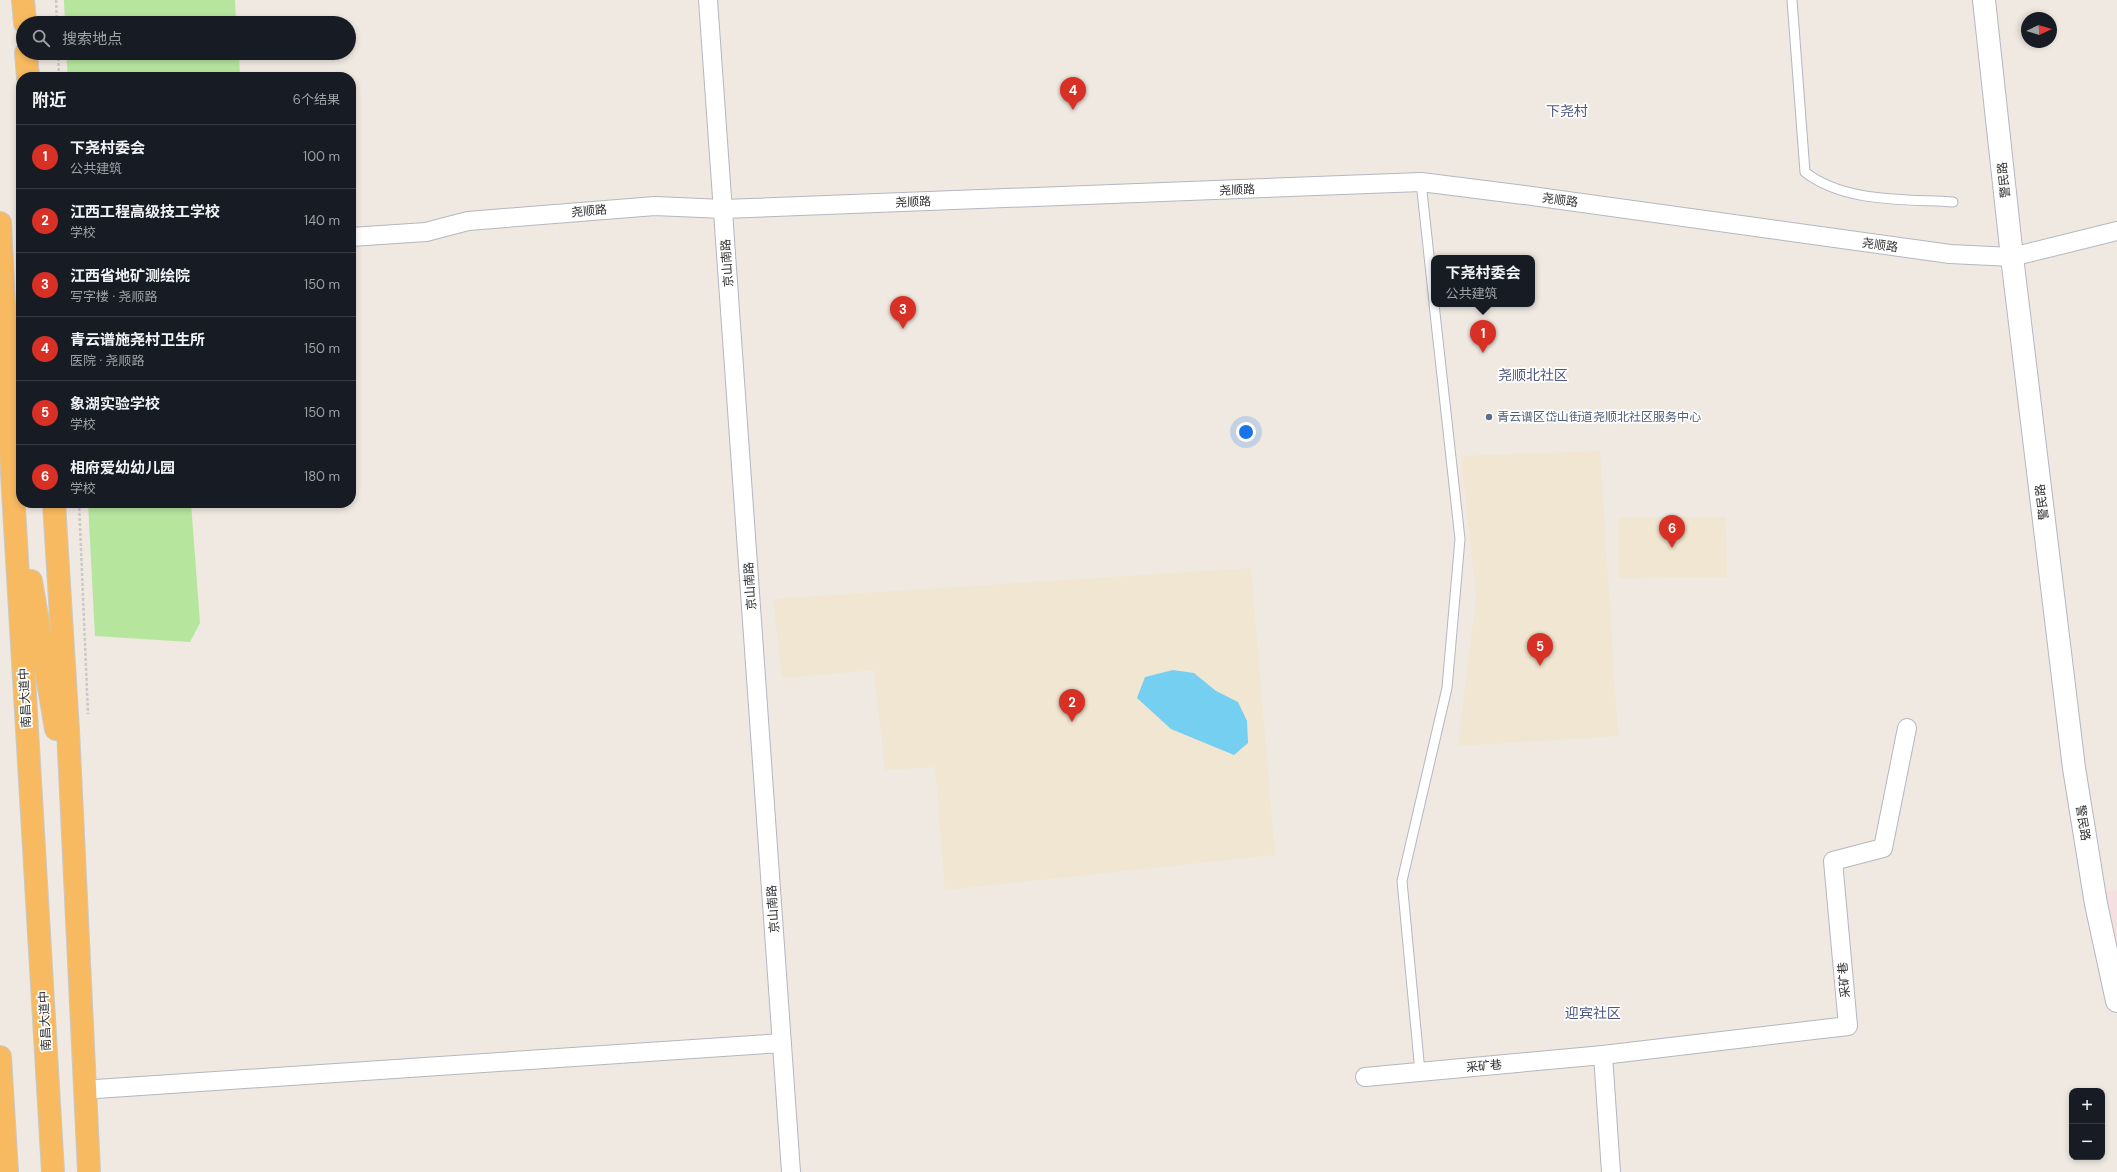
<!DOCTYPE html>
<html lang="zh">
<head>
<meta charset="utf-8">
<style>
  :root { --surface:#171b24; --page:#242831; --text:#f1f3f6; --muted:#9ea1a6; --line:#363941; --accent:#d93025 }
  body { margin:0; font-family:"DM Sans","Noto Sans SC",sans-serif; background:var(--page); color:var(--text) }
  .controls { position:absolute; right:12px; bottom:12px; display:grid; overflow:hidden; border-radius:8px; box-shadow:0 2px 6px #0003 }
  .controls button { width:36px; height:36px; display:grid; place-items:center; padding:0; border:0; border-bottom:1px solid var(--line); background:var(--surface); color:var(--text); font:20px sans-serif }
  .compass { position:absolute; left:2021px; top:12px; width:36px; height:36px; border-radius:50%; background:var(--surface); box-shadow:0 2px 6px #0003; rotate:86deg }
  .you { position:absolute; left:1246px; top:432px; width:14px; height:14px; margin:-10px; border:3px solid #fff; border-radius:50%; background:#1a73e8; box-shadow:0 0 0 6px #1a73e833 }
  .badge { display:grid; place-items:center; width:26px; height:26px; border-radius:50%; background:var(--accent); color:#fff; font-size:13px; font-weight:700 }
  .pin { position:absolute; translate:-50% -33px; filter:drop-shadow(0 1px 2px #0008) }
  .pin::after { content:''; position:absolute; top:21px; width:14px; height:12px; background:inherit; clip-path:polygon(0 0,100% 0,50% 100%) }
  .popup { position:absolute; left:1431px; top:255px; width:104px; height:52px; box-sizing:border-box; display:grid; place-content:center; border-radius:8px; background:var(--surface); filter:drop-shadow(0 1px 3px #0005); font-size:13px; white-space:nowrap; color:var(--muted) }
  .popup b { font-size:15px; color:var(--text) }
  .popup::after { content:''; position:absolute; left:50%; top:100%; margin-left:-8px; border:8px solid transparent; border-top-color:var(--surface) }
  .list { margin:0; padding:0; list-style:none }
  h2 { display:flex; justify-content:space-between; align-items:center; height:52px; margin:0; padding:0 16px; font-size:17px }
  h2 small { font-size:13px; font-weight:400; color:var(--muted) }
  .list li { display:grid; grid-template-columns:26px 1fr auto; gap:12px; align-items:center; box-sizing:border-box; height:64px; padding:0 16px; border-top:1px solid var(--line) }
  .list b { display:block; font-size:15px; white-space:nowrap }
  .list p { margin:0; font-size:13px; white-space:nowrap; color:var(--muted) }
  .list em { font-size:13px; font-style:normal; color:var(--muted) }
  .icon { flex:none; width:22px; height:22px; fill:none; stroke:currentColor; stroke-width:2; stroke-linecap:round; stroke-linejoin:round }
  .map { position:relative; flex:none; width:2117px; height:1172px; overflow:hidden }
  .search { position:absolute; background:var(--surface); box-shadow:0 2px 6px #0003; left:16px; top:16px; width:340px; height:44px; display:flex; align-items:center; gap:10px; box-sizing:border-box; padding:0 14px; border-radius:22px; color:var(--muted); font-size:15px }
  .panel { position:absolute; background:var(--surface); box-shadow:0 2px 6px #0003; left:16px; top:72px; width:340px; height:436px; border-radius:16px }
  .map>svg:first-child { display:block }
</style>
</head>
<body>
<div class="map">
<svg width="2117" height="1172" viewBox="0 0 2117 1172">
  <rect width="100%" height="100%" fill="#efe9e1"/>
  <!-- education -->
  <path fill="#f0e6d1" d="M1600,451L1618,736L1458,746L1476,597L1461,456Z
    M1726,517L1727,577L1618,578V518Z
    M1251,568L1275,855L945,890L935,767L885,770L874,670L782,678L773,599Z"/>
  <!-- medical -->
  <path fill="#f5dfe0" d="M2117,890V947L2105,892Z"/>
  <!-- green -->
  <path fill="#b6e59e" d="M64,0H235L236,23H65Z
    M66,53H239L240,77H68Z
    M88,503H191L200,623L190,642L95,636Z"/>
  <!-- water -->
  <path fill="#75cff0" d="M1173,670L1194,673L1216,691L1238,702L1247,721L1248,743L1234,755L1171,729L1137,698L1145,677Z"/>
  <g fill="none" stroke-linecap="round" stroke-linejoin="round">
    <!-- service casing -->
    <g stroke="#b4b7c1" stroke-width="11">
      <path id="service" d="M1792,0L1805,172C1844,203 1906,199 1953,202
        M1421,182L1434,302
        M1420,1072L1402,881L1447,688L1460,539L1434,304"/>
    </g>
    <!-- minor casing -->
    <g stroke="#b4b7c1" stroke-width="20">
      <path id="minor" d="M708,0L791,1172
        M351,237L426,232L468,221L655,206L723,209L1421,182L1524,195L1950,254L2012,257L2117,231
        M1603,1055L1848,1026L1833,861L1883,848L1907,728
        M1365,1077L1603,1055L1611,1172
        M96,1089L782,1043"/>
    </g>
    <!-- tertiary casing -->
    <g stroke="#b4b7c1" stroke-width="24">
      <path id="tertiary" d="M1984,0L2012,257L2074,768L2096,904L2117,1001"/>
    </g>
    <!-- trunk casing -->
    <g stroke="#c9c9c9" stroke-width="24">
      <path id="trunk" d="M23,0L25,23
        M26,53L28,77
        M0,223L12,474L53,1172
        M54,503L68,730L89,1172
        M31,581L56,729
        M0,1057L7,1172"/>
    </g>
    <!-- path -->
    <path stroke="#c9c9c9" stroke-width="2.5" stroke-dasharray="3 2" stroke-linecap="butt" d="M56,0L57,23
      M58,53L59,77
      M79,503L88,714"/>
    <!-- service -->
    <use href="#service" stroke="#fff" stroke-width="9"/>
    <!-- minor -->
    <use href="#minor" stroke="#fff" stroke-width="18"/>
    <!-- tertiary -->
    <use href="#tertiary" stroke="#fff" stroke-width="22"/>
    <!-- trunk -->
    <use href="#trunk" stroke="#f8ba60" stroke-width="22"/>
  </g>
  <!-- markers -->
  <circle fill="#5c6f8a" stroke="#fff" stroke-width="1.5" cx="1489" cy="417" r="4"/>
  <g text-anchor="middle" stroke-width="3.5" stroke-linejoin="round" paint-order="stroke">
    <!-- street labels -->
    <g font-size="12" fill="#2e2e2e" stroke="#fff">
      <text transform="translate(2004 180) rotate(-96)" y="4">警民路</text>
      <text transform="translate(1237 190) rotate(-2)" y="4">尧顺路</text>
      <text transform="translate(1560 200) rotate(8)" y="4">尧顺路</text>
      <text transform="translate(913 202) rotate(-2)" y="4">尧顺路</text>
      <text transform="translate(589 211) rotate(-5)" y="4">尧顺路</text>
      <text transform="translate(1880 245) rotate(8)" y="4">尧顺路</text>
      <text transform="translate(727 263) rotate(-94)" y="4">京山南路</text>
      <text transform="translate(2042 502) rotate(-97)" y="4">警民路</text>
      <text transform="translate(750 586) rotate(-94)" y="4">京山南路</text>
      <text transform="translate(25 698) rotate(-93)" y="4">南昌大道中</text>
      <text transform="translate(2083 823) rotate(81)" y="4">警民路</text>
      <text transform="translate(773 909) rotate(-94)" y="4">京山南路</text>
      <text transform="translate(1844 980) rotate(-95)" y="4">采矿巷</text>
      <text transform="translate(45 1021) rotate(-93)" y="4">南昌大道中</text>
      <text transform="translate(1484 1066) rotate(-5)" y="4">采矿巷</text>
    </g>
    <!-- service labels -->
    <g font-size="12" fill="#4e5e75" stroke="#fff" text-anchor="start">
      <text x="1497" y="421">青云谱区岱山街道尧顺北社区服务中心</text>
    </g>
    <!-- quarter labels -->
    <g font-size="14" fill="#4d5680" stroke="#fff">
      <text x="1567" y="116">下尧村</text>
      <text x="1533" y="380">尧顺北社区</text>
      <text x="1593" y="1018">迎宾社区</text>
    </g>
  </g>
</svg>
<div class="controls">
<button>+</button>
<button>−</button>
</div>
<svg class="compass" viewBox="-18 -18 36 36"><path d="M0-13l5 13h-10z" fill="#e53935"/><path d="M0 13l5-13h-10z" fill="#9ea1a6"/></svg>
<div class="you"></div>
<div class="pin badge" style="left:1483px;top:353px">1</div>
<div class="popup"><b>下尧村委会</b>公共建筑</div>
<div class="pin badge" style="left:1072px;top:722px">2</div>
<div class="pin badge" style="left:903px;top:329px">3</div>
<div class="pin badge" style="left:1073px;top:110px">4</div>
<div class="pin badge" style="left:1540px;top:666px">5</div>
<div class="pin badge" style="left:1672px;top:548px">6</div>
<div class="search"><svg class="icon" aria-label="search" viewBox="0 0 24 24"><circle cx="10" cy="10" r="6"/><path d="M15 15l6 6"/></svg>搜索地点</div>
<section class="panel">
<h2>附近<small>6个结果</small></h2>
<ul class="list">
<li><span class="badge">1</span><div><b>下尧村委会</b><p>公共建筑</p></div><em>100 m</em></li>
<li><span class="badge">2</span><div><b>江西工程高级技工学校</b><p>学校</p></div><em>140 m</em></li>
<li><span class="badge">3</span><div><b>江西省地矿测绘院</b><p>写字楼 · 尧顺路</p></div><em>150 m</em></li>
<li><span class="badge">4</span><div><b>青云谱施尧村卫生所</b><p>医院 · 尧顺路</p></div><em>150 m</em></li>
<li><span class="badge">5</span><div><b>象湖实验学校</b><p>学校</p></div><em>150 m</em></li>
<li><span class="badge">6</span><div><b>相府爱幼幼儿园</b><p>学校</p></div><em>180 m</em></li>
</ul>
</section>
</div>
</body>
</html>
